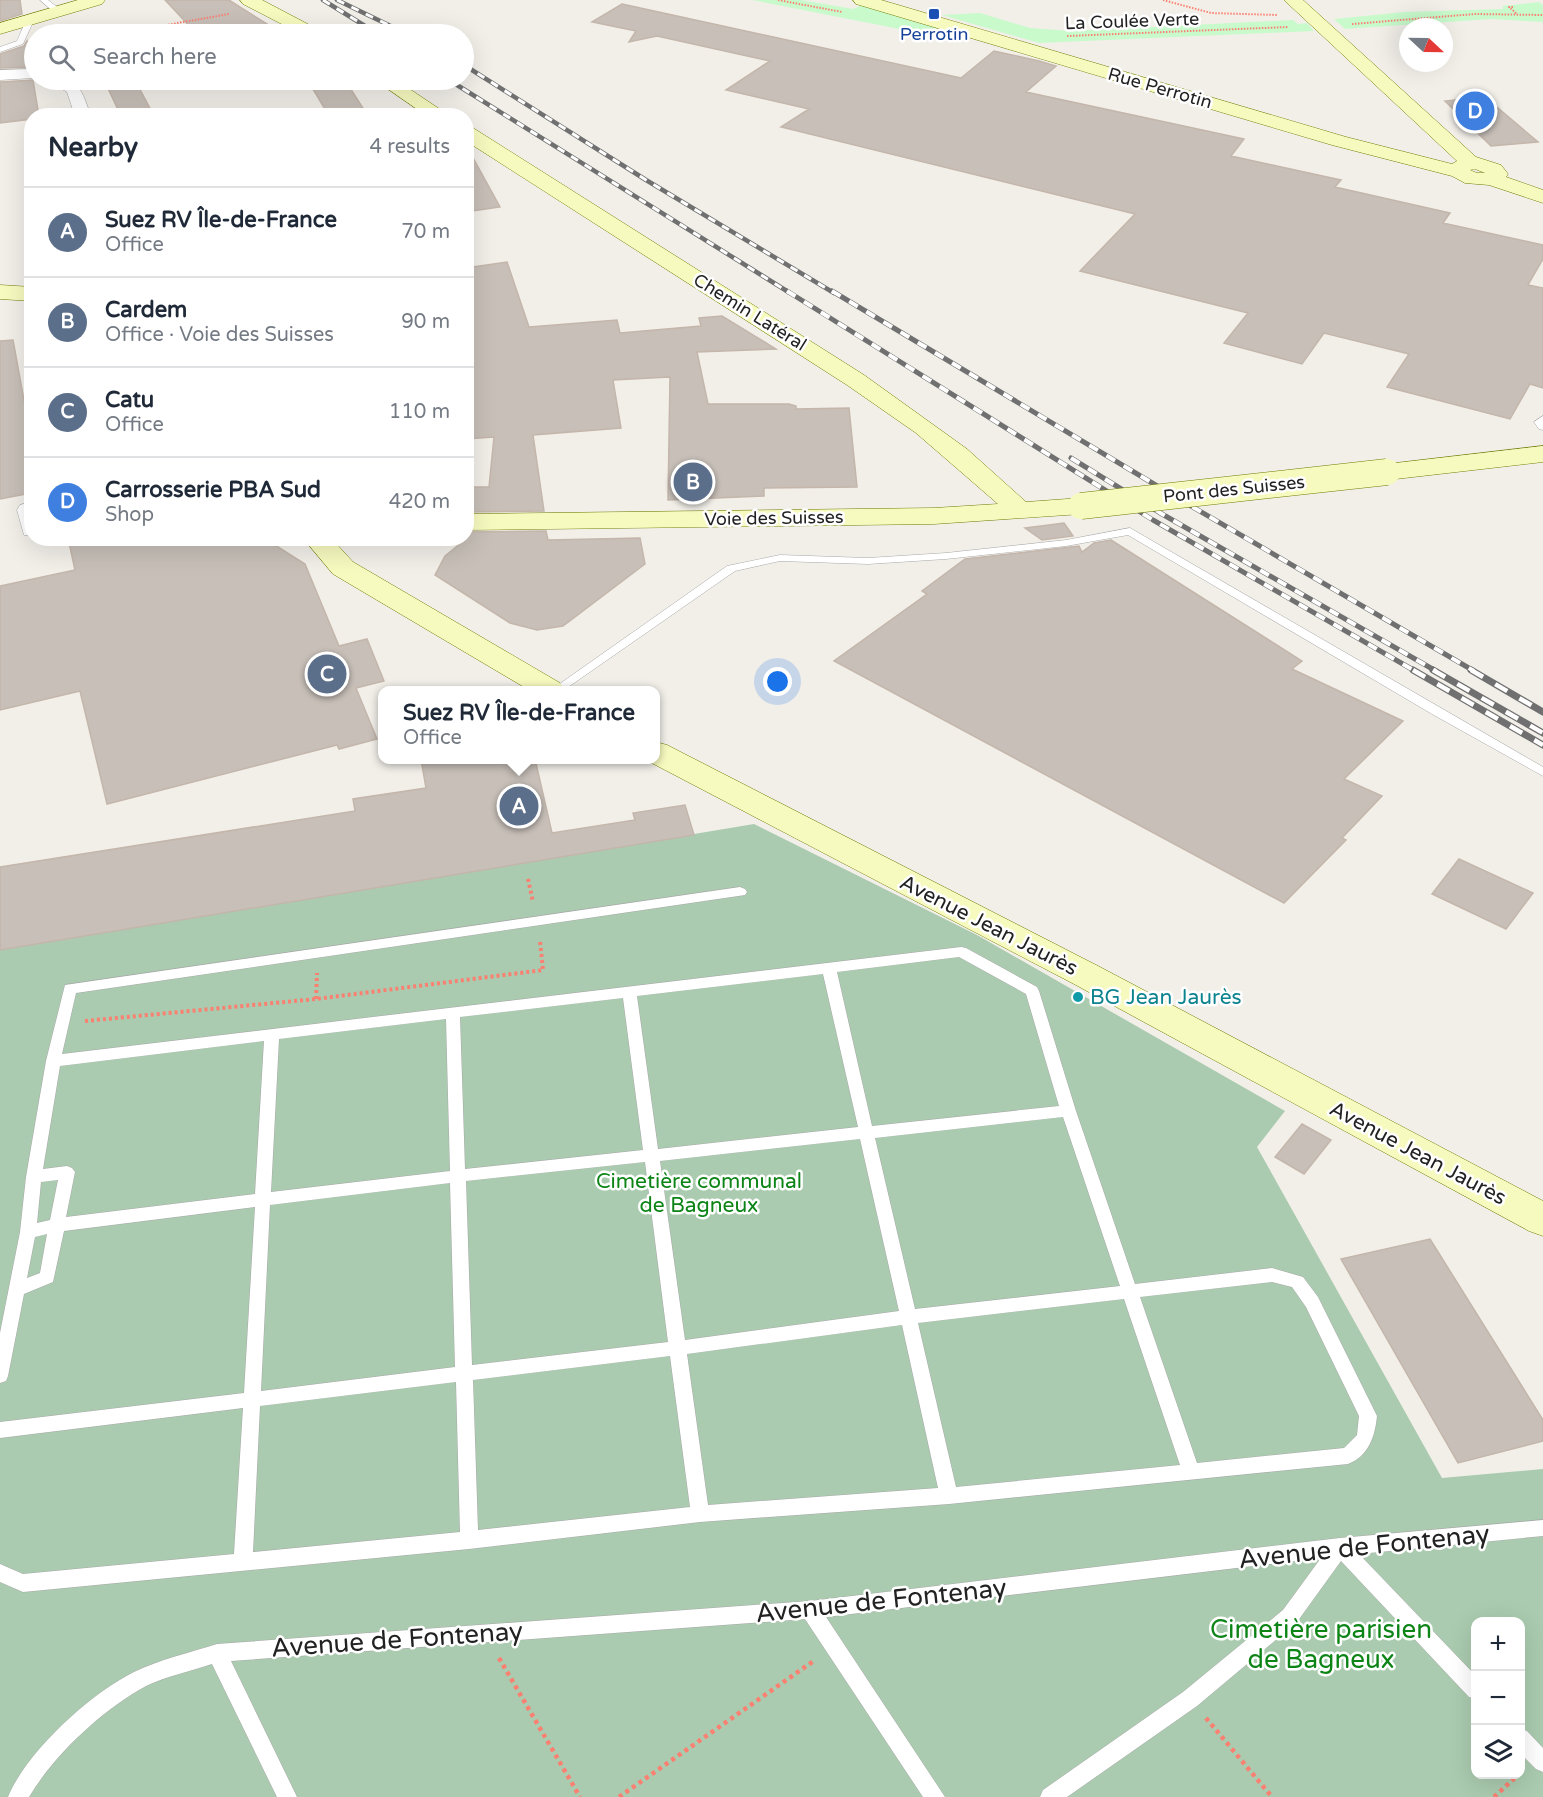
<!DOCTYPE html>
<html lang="en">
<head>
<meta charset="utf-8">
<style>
  :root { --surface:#fff; --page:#f2f2f3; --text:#1f2937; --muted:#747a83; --line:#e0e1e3; --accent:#d40000 }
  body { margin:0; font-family:"Varela Round",sans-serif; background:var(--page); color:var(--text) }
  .controls { position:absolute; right:18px; bottom:18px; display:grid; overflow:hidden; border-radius:12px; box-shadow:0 6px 24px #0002 }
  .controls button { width:54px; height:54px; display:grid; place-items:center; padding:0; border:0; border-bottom:2px solid var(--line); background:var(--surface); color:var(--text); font:30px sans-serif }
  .compass { position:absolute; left:1399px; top:18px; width:54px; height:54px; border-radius:50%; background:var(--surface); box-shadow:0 6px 24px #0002; rotate:112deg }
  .you { position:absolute; left:778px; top:682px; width:21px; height:21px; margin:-15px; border:4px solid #fff; border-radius:50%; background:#1a73e8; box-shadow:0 0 0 9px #1a73e833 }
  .badge { display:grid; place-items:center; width:39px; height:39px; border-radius:50%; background:var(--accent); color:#fff; font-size:20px; font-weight:700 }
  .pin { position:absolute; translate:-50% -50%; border:3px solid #fff; box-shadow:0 2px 6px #0006 }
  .popup { position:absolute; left:378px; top:686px; width:282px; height:78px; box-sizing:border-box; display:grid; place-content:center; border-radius:12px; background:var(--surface); filter:drop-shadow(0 2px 4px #0005); font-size:20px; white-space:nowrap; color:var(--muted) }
  .popup b { font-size:22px; color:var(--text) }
  .popup::after { content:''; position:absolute; left:50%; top:100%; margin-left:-12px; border:12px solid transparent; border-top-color:var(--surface) }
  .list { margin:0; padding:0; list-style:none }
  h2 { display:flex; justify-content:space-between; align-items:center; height:78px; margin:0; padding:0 24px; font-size:26px }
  h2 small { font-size:20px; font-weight:400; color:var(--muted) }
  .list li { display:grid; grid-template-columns:39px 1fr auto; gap:18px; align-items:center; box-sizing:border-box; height:90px; padding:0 24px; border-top:2px solid var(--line) }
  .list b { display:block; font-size:22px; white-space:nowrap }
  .list p { margin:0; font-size:20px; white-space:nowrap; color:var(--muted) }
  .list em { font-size:20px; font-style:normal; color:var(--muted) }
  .icon { flex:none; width:33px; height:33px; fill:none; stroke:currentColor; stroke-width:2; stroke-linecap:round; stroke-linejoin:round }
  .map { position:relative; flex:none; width:1543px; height:1797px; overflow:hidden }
  .search { position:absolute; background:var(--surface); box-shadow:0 6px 24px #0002; left:24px; top:24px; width:450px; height:66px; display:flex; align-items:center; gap:15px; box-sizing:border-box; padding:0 21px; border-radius:33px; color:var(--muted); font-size:22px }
  .panel { position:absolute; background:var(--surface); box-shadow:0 6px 24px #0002; left:24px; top:108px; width:450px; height:438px; border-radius:24px }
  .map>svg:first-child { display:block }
</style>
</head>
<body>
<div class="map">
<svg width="1543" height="1797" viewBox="0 0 1543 1797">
  <rect width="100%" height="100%" fill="#f2efe9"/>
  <!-- cemetery -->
  <path fill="#aacbaf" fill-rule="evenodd" d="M754,824L977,935L1285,1111L1257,1147L1442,1478L1543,1469V1797H0V950ZM1476,1622H1520V1774H1476Z"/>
  <!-- park -->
  <path fill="#c8facc" d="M752,0H801L853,9L862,5L938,28L925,34Z
    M1539,2L1543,5V22L1491,19L1345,29L1334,19L1404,12L1503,9V6Z
    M980,13L1030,28L1071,31L1293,20L1298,24L1307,23L1314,31L1039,43L942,15Z"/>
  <!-- building -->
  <path fill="#c7bfb8" stroke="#c4b6ab" stroke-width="1.5" d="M0,0H20L22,14L0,21Z
    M165,0H229L267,24L252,28L258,34H197Z
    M622,4L961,78L994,51L1039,61L1056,66L1026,92L1244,139L1231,156L1341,180L1335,187L1450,213L1443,223L1543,245V259L1528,285L1543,288V388L1530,384L1510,419L1387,387L1409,354L1324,333L1302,364L1224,343L1248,313L1080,271L1135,214L781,127L809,109L726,90L770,61L657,36L629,42L636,31L592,22Z
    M27,41L31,67L0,68V54L24,46Z
    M33,80L39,116H32V119L0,123V82Z
    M135,80L154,116H121L106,84Z
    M162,80H193L195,83L163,88Z
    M336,80H345L368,116H329L310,84Z
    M1485,97L1538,142L1491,146L1445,101Z
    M466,145L500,207L466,212Z
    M507,262L529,327L617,320L620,333L701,326L699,318L722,316L776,349L697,352L708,404H789L796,406V409L849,408L857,487L764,488V496L668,500L670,377L613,380L621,428L533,435L544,511L466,512V487H489L494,437L466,439V268Z
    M13,340L32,444V493L0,499V341Z
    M1064,523L1073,536L1042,540L1025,528Z
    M546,531L548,540L640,538L645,564L563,626L537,630L510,623L435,575L445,556L466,539V532Z
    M68,538H264L305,564L339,646L367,639L384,681L356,688L377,739L339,749L337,745L107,804L80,691L0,710V586L75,570Z
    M1111,540L1302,661L1292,669L1403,721L1344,779L1382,796L1342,838L1346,840L1284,903L834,661L927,594L922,591L965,559L1079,546L1082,552L1094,543Z
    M421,759H535L552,833L635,820L633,813L685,805L694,835L0,950V867L355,811L353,799L426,788Z
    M1459,859L1533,893L1506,929L1432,894Z
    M1302,1124L1331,1140L1304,1174L1275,1157Z
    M1430,1239L1543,1420V1441L1458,1463L1341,1259Z"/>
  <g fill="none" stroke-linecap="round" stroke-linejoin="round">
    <!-- lane casing -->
    <g stroke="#a9a9a9" stroke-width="1">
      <path id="lane" d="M40,0H48L62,11L55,13Z
        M27,18L34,20L23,44L0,52V47L17,41Z
        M1543,416V430L1539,429L1534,422Z
        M1130,528L1543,767V776L1432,714L1128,535L1066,546L946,559L868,564L780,561L735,571L564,690H551L727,566L780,555L868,558L946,553L1066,540Z
        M740,887L745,889L747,892L745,895L76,993L62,1054L961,947L966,948L1037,987L1039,991L1076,1111L1135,1284L1272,1268L1303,1277L1318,1297L1377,1416C1375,1436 1369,1456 1348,1464L949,1504L700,1522L469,1549L23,1592L0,1582V1564L23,1574L234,1554L243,1408L0,1438V1422L244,1393L255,1207L64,1231L53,1282L24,1294L8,1376L6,1381L0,1383V1333L20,1232L26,1177L46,1061L65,985ZM959,957L1026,994L1059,1106L872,1126L837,972ZM823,974L858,1127L658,1149L637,996ZM623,998L643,1150L465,1169L460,1017ZM446,1019L450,1171L271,1192L279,1039ZM264,1041L255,1194L66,1217L75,1172L72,1168L67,1166L43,1169L60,1066ZM1063,1117L1120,1286L915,1309L875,1138ZM860,1139L899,1311L685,1340L660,1161ZM645,1162L668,1342L472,1365L466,1181ZM58,1180L50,1220L37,1223L41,1182ZM450,1183L455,1367L261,1391L270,1205ZM47,1234L40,1273L27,1278L35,1237ZM1272,1282L1292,1287L1306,1307L1359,1416L1357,1435L1344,1448L1197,1463L1140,1297ZM1124,1299L1180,1465L956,1487L918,1323ZM902,1325L938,1488L708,1505L687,1354ZM670,1356L690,1507L478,1530L473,1380ZM456,1382L460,1532L253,1552L260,1406Z
        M1543,1520V1536L1359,1554L1476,1676V1699L1469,1697L1341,1561L1297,1622L1197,1706L1067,1797H1040L1043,1790L1183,1692L1283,1610L1321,1558L826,1617L945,1797H923L805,1619L231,1661L297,1797H277L212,1664C191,1671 167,1676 146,1686C103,1709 54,1755 29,1797H8C27,1751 90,1694 134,1672C161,1659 189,1653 217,1644L810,1601L1340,1538Z
        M1520,1728L1527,1731L1543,1748V1772L1536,1769L1520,1753Z"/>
    </g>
    <!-- street casing -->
    <g stroke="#a9a9a9" stroke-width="1">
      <path id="street" d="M34,69V78L0,80V70Z
        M50,80C81,80 81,89 91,116H75L67,92L52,83Z
        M32,502V536L24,535L17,510L20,505Z"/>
    </g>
    <!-- secondary casing -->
    <g stroke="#707d05" stroke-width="1">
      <path id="secondary" d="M78,0H105L102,4L0,34V23Z
        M240,0H262L319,30L322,34H301L243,4Z
        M853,0H881L1346,137L1452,164L1457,161L1284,0H1303L1476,157L1501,165L1508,174L1506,177L1543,190V203L1489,185L1465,183L1452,176L1332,145L856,4ZM1475,169L1485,173H1477L1470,170Z
        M375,80H396L450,116H427Z
        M466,126L473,128L864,375L967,449L1026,502L1081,498L1090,500L1094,506L1090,512L1081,514L934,524L466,530V514L934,508L998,504L916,433L847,385L466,141Z
        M0,285L32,287V301L0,299Z
        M1543,446V462L1387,480L1378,477L1374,472L1378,467L1387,464Z
        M303,538H331L353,562L560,683L565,690H529L333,574Z
        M656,742L667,745L1098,966L1543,1201V1236L1529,1231L1074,984L646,760H656Z"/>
    </g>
    <!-- path-far2 -->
    <path stroke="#fa8072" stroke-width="2" stroke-dasharray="1.5 1.5" stroke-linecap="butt" d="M778,0L842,12
      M1163,0L1211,13L1277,15
      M1513,7H1509L1517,14
      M1352,24L1475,14L1543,15
      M115,34L229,14
      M1067,36L1288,27"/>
    <!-- path-far1 -->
    <path stroke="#fa8072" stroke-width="4" stroke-dasharray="3 3" stroke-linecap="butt" d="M528,879L533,902
      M316,999L317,973
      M85,1021L316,999L543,970L540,941"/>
    <!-- path -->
    <path stroke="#fa8072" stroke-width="4.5" stroke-dasharray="4 4" stroke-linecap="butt" d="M499,1658L580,1797
      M1206,1718L1272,1797
      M619,1797L815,1660
      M1494,1797L1519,1774"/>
    <!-- lane -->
    <use href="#lane" fill="#fff" fill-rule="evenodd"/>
    <!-- street -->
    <use href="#street" fill="#fff" fill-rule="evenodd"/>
    <!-- secondary -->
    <use href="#secondary" fill="#f7fabf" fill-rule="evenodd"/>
    <!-- rail-far2 casing -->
    <g stroke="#707070" stroke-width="4.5">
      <path id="rail-far2" d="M323,0L378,34
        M337,0L407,34
        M464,65L646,180L834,293
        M449,80L790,293"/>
    </g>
    <!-- rail-far1 casing -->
    <g stroke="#707070" stroke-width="5">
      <path id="rail-far1" d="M787,291L1153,520L1415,671
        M832,291L1179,499L1474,671
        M1071,458L1162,514L1436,671"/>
    </g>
    <!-- rail casing -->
    <g stroke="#707070" stroke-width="7">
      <path id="rail" d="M1413,670L1543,745
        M1433,670L1543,733
        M1471,670L1543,712"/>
    </g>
    <!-- rail-far2 -->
    <use href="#rail-far2" stroke="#fff" stroke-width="3" stroke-dasharray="8" stroke-linecap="butt"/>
    <!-- rail-far1 -->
    <use href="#rail-far1" stroke="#fff" stroke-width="4" stroke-dasharray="10" stroke-linecap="butt"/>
    <!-- rail -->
    <use href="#rail" stroke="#fff" stroke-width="4.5" stroke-dasharray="14" stroke-linecap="butt"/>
    <!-- secondary-bridge casing -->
    <g stroke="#707d05" stroke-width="27" stroke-linecap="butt">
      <path id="secondary-bridge" d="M1081,506L1387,472"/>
    </g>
    <!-- secondary-bridge -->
    <use href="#secondary-bridge" stroke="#f7fabf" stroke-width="26"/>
  </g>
  <!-- markers -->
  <rect fill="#1a4fb4" stroke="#fff" stroke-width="2" x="928" y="8" width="12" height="12" rx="3"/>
  <circle fill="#0f9aa8" stroke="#fff" stroke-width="2" cx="1078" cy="997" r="6"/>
  <g text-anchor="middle" stroke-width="5" stroke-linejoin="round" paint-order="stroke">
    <!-- far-street labels -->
    <g font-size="18" fill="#222" stroke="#fff">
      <text transform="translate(1132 21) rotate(-2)" y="6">La Coulée Verte</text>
      <text transform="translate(1160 88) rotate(16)" y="6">Rue Perrotin</text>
      <text transform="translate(750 312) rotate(32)" y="6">Chemin Latéral</text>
      <text transform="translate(1234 489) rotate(-6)" y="6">Pont des Suisses</text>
      <text transform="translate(774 518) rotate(-1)" y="6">Voie des Suisses</text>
    </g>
    <!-- far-transit labels -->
    <g font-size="18" fill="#164399" stroke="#fff">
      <text x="934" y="40">Perrotin</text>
    </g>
    <!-- street labels -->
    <g font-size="21" fill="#222" stroke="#fff">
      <text transform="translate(989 925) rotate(27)" y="7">Avenue Jean Jaurès</text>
      <text transform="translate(1418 1153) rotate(28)" y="7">Avenue Jean Jaurès</text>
    </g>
    <!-- culture labels -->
    <g font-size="21" fill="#0d838f" stroke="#fff" text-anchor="start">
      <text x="1090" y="1004">BG Jean Jaurès</text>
    </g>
    <!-- park labels -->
    <g font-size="21" fill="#0c8416" stroke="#fff">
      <text x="699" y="1188">Cimetière communal<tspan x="699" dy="24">de Bagneux</tspan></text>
    </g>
    <!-- near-street labels -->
    <g font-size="26" fill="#222" stroke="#fff">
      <text transform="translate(1364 1546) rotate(-6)" y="9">Avenue de Fontenay</text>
      <text transform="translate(881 1600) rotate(-6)" y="9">Avenue de Fontenay</text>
      <text transform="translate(397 1639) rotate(-4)" y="9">Avenue de Fontenay</text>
    </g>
    <!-- near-park labels -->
    <g font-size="26" fill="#0c8416" stroke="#fff">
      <text x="1321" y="1638">Cimetière parisien<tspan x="1321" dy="30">de Bagneux</tspan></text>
    </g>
  </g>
</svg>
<div class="controls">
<button>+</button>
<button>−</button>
<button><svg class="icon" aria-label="layers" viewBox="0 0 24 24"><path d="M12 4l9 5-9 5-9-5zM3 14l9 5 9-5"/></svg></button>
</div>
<svg class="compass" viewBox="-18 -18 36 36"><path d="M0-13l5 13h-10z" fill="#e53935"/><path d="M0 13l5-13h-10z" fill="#747a83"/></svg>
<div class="you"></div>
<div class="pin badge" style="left:519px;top:806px;background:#5c6f8a">A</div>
<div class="popup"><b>Suez RV Île-de-France</b>Office</div>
<div class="pin badge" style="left:693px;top:482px;background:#5c6f8a">B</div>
<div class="pin badge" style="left:327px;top:674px;background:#5c6f8a">C</div>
<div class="pin badge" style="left:1475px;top:111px;background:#3f7fe0">D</div>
<div class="search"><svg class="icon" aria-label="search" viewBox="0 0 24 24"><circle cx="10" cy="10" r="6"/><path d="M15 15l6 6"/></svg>Search here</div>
<section class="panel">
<h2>Nearby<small>4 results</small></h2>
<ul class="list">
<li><span class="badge" style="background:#5c6f8a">A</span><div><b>Suez RV Île-de-France</b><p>Office</p></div><em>70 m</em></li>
<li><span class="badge" style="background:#5c6f8a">B</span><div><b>Cardem</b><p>Office · Voie des Suisses</p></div><em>90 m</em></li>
<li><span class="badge" style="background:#5c6f8a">C</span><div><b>Catu</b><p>Office</p></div><em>110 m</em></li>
<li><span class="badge" style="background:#3f7fe0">D</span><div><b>Carrosserie PBA Sud</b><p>Shop</p></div><em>420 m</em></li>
</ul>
</section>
</div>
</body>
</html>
